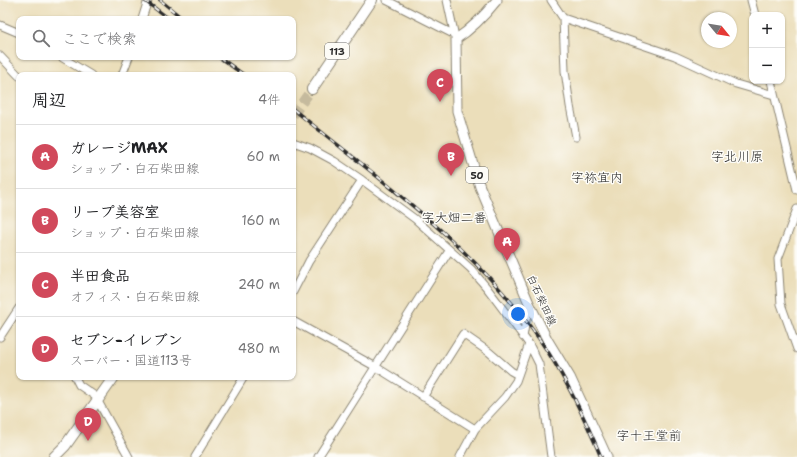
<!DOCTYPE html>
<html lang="ja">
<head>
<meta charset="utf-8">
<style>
  :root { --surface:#fff; --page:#f6f6f6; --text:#202124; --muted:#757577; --line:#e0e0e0; --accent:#d1495b }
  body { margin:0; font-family:"Shantell Sans","Klee One",sans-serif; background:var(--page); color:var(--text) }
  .controls { position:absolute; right:12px; top:12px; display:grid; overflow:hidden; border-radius:8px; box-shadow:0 1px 3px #0004 }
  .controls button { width:36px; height:36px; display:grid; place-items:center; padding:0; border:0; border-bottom:1px solid var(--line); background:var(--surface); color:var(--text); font:20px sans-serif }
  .compass { position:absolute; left:701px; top:12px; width:36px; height:36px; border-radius:50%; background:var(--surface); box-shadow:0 1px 3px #0004; rotate:120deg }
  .you { position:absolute; left:518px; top:314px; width:14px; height:14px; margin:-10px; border:3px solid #fff; border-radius:50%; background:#1a73e8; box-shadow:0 0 0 6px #1a73e833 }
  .badge { display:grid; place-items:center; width:26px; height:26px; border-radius:50%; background:var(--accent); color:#fff; font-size:13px; font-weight:700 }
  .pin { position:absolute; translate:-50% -33px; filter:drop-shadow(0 1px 2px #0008) }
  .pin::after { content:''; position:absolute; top:21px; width:14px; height:12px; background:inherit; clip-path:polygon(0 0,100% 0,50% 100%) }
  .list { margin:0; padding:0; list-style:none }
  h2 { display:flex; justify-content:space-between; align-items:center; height:52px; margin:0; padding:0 16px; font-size:17px }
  h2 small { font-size:13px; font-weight:400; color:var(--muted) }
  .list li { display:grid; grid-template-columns:26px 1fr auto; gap:12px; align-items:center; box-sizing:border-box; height:64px; padding:0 16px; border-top:1px solid var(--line) }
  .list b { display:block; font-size:15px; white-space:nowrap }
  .list p { margin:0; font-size:13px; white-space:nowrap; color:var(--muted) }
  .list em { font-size:13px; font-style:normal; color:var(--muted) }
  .icon { flex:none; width:22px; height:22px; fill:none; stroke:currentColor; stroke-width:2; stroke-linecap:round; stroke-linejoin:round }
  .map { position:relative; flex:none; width:797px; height:457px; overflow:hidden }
  .search { position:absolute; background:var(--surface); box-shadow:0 1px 3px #0004; left:16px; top:16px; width:280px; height:44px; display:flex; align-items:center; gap:10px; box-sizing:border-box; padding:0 14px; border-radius:8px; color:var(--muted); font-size:15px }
  .panel { position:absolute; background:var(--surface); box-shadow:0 1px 3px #0004; left:16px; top:72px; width:280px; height:308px; border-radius:8px }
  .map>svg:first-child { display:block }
</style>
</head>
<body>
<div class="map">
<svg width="797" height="457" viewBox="0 0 797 457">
  <rect width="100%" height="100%" fill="#fdfcf7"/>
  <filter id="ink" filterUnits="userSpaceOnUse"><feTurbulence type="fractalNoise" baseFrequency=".025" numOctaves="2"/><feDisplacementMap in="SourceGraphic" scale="8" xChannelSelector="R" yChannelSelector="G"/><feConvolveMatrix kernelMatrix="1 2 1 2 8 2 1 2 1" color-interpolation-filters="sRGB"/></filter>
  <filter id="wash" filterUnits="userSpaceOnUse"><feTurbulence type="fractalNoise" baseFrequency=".012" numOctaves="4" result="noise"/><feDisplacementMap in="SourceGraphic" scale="16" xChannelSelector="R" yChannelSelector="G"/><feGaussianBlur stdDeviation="0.9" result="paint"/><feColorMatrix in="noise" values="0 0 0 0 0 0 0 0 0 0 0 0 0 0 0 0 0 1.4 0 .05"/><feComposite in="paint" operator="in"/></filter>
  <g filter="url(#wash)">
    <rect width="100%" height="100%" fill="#ebdeba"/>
  </g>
  <g filter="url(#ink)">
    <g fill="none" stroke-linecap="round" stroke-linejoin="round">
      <!-- highway-tunnel -->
      <path stroke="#c5ba9d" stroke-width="10" stroke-dasharray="10 5" stroke-linecap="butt" d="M293,115L312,89"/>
      <!-- minor casing -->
      <g stroke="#8b8472" stroke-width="9">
        <path id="minor" d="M386,0L455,35
          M447,0L455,37
          M551,0L563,18L565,71L570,106L576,137
          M751,0L755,15
          M563,18L675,56L736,84L774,95
          M142,19L148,0
          M0,25L19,33
          M0,56L19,76
          M61,57L91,75
          M122,75L129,57
          M771,81L797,190
          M293,142L310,148L334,161L362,180L415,219L471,269L487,288L529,344L539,364L551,457
          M797,209L778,259L781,304L797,349
          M293,292L309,261L362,180
          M293,321L376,367L475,429
          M0,337L19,308
          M523,337L529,303
          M75,377L79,385L95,396L129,457
          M423,397L463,334L489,352L511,371L518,375
          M195,457L244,377
          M318,457L449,251
          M460,457L475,429L505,397L516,381L529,344"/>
      </g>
      <!-- major casing -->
      <g stroke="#8b8472" stroke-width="11">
        <path id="major" d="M497,0C485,15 472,29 456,39L457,111L480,187L529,303L547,339L570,377L607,457"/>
      </g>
      <!-- highway casing -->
      <g stroke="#8b8472" stroke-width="12">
        <path id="highway" d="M312,89L372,0
          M54,457L65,446L114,377"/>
      </g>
      <!-- minor -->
      <use href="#minor" stroke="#fff" stroke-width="7"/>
      <!-- major -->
      <use href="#major" stroke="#fff" stroke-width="9"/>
      <!-- highway -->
      <use href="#highway" stroke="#fff" stroke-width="10"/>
      <!-- rail casing -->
      <g stroke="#2b2b2b" stroke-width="3.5">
        <path id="rail" d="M144,0L169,19
          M160,0L183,19
          M219,57L244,75
          M293,109C384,183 483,252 548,352C569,385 586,421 601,457"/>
      </g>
      <!-- rail -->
      <use href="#rail" stroke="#fdfcf7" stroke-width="2" stroke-dasharray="6" stroke-linecap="butt"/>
    </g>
  </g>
  <g text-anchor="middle" stroke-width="3" stroke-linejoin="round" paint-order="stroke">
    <!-- shield labels -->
    <g fill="#fdfcf7" stroke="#6a6a68" stroke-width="1">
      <rect x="325" y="43" width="24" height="16" rx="3"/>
      <rect x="466" y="167" width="22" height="16" rx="3"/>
    </g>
    <g font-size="10" font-weight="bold" fill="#2b2b2b">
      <text x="337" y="55">113</text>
      <text x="477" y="179">50</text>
    </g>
    <!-- street labels -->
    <g font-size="11" fill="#2b2b2b" stroke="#fdfcf7">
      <text transform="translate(542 300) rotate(65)" y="4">白石柴田線</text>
    </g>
    <!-- quarter labels -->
    <g font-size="13" fill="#2b2b2b" stroke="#fdfcf7">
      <text x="737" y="161">字北川原</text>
      <text x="597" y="182">字祢宜内</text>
      <text x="454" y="222">字大畑二番</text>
      <text x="649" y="440">字十王堂前</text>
    </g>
  </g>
</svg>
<div class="controls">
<button>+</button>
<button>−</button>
</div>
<svg class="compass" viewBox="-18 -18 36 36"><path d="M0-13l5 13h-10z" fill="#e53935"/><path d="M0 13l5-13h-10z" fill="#757577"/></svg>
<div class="you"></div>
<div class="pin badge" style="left:507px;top:261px">A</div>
<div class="pin badge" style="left:451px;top:176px">B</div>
<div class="pin badge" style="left:440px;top:102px">C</div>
<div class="pin badge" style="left:88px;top:441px">D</div>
<div class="search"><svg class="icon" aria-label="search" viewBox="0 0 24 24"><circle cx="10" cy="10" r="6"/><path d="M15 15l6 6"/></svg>ここで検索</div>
<section class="panel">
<h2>周辺<small>4件</small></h2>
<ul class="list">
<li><span class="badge">A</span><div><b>ガレージMAX</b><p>ショップ · 白石柴田線</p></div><em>60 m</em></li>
<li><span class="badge">B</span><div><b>リープ美容室</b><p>ショップ · 白石柴田線</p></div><em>160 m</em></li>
<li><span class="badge">C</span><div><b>半田食品</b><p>オフィス · 白石柴田線</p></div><em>240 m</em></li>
<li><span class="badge">D</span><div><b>セブン-イレブン</b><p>スーパー · 国道113号</p></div><em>480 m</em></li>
</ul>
</section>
</div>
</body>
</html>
